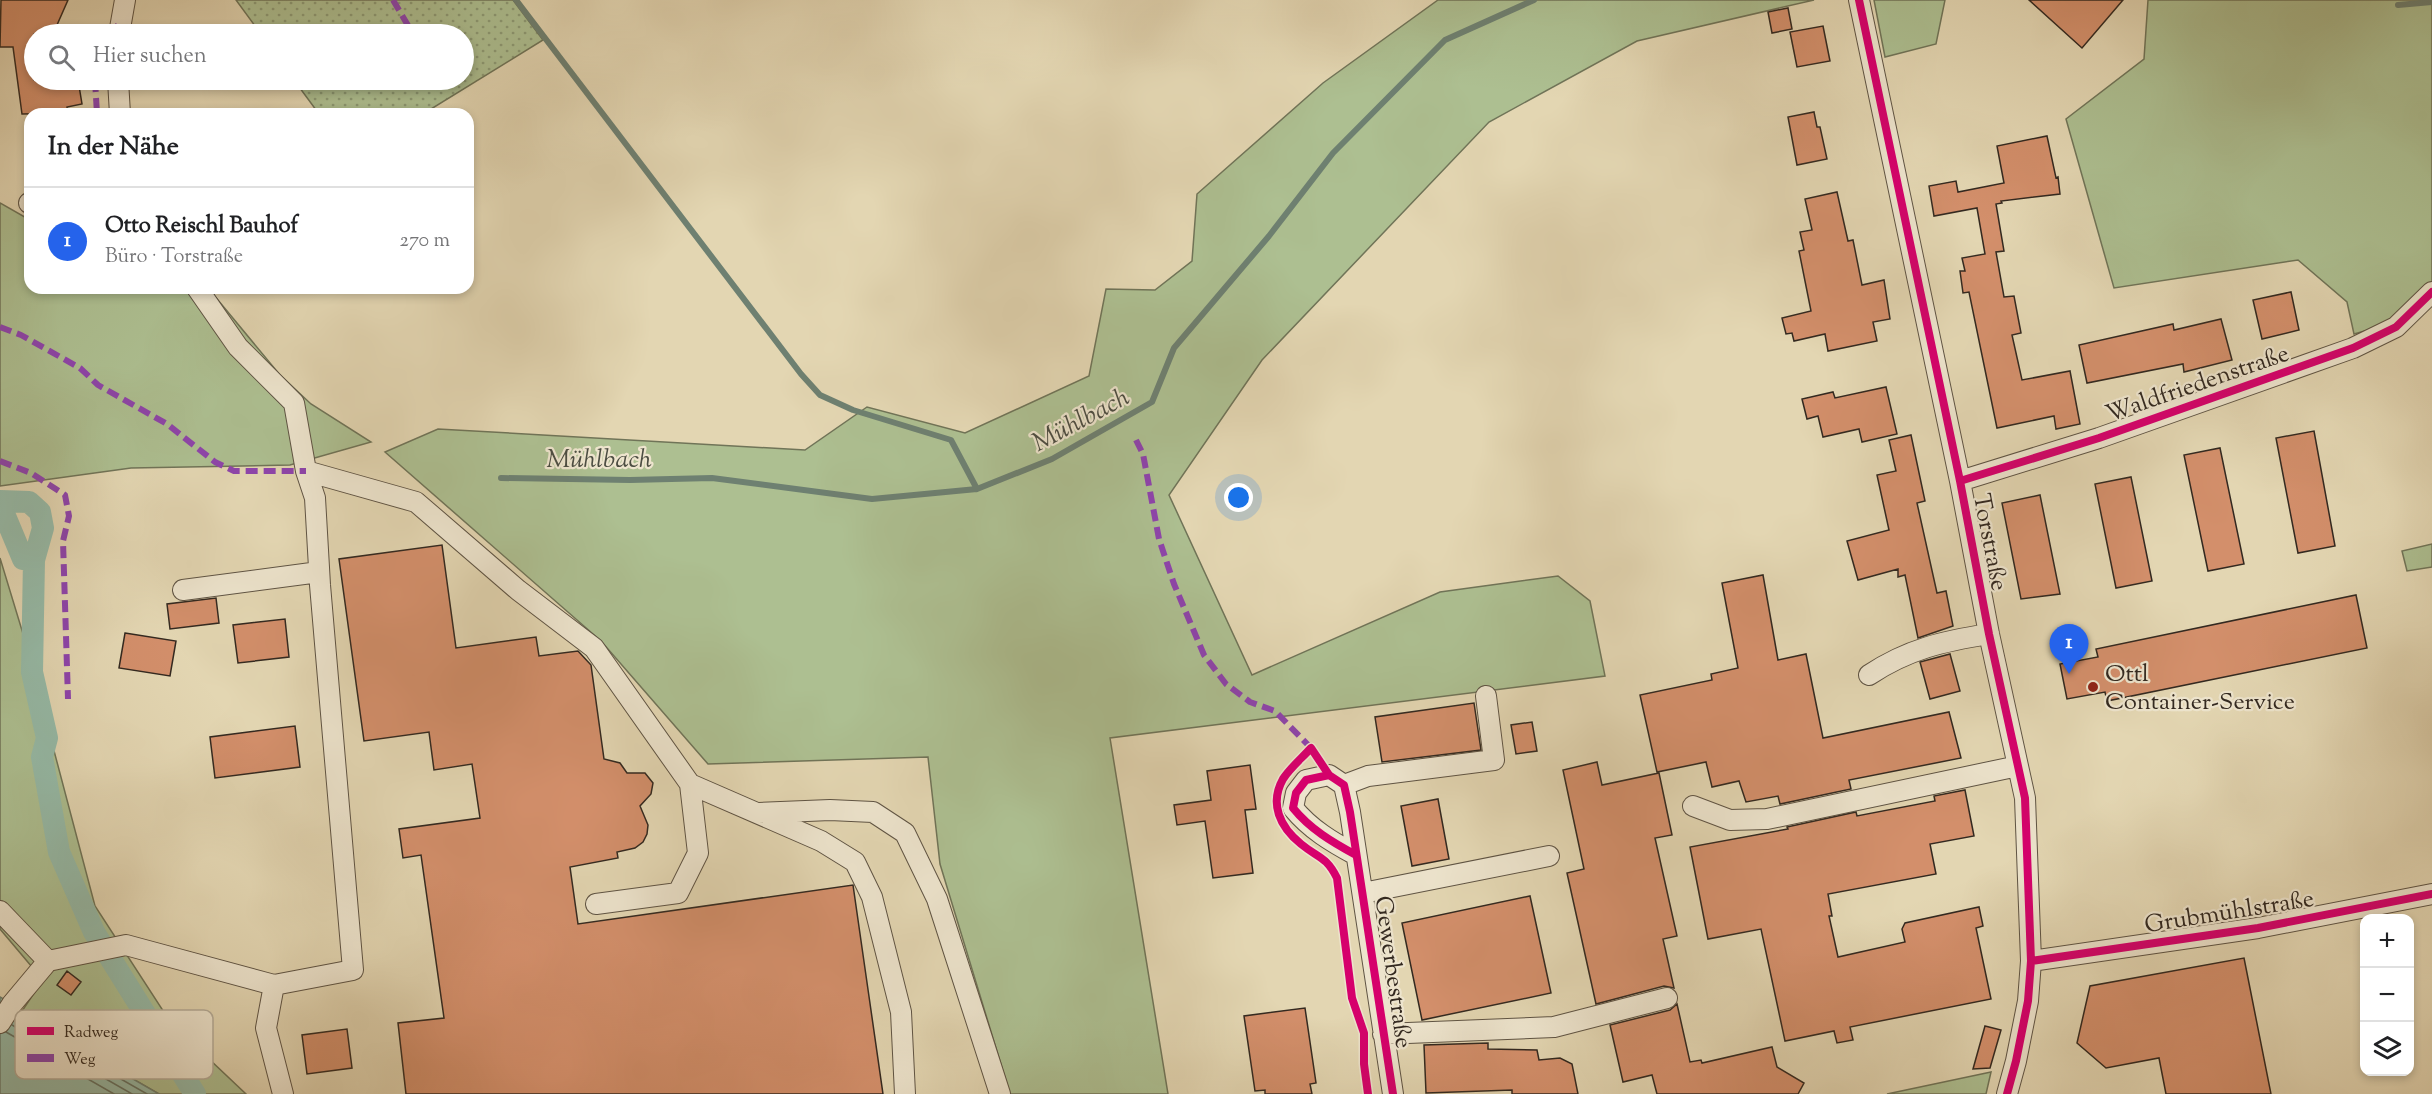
<!DOCTYPE html>
<html lang="de">
<head>
<meta charset="utf-8">
<style>
  :root { --surface:#fff; --page:#f6f6f6; --text:#202124; --muted:#757577; --line:#e0e0e0; --accent:#2563eb }
  body { margin:0; font-family:"Sorts Mill Goudy",serif; background:var(--page); color:var(--text) }
  .controls { position:absolute; right:18px; bottom:18px; display:grid; overflow:hidden; border-radius:12px; box-shadow:0 3px 9px #0003 }
  .controls button { width:54px; height:54px; display:grid; place-items:center; padding:0; border:0; border-bottom:2px solid var(--line); background:var(--surface); color:var(--text); font:30px sans-serif }
  .you { position:absolute; left:1239px; top:498px; width:21px; height:21px; margin:-15px; border:4px solid #fff; border-radius:50%; background:#1a73e8; box-shadow:0 0 0 9px #1a73e833 }
  .badge { display:grid; place-items:center; width:39px; height:39px; border-radius:50%; background:var(--accent); color:#fff; font-size:20px; font-weight:700 }
  .pin { position:absolute; translate:-50% -50px; filter:drop-shadow(0 2px 3px #0008) }
  .pin::after { content:''; position:absolute; top:32px; width:21px; height:18px; background:inherit; clip-path:polygon(0 0,100% 0,50% 100%) }
  .list { margin:0; padding:0; list-style:none }
  h2 { display:flex; justify-content:space-between; align-items:center; height:78px; margin:0; padding:0 24px; font-size:26px }
  h2 small { font-size:20px; font-weight:400; color:var(--muted) }
  .list li { display:grid; grid-template-columns:39px 1fr auto; gap:18px; align-items:center; box-sizing:border-box; height:108px; padding:0 24px; border-top:2px solid var(--line) }
  .list b { display:block; font-size:22px; white-space:nowrap }
  .list p { margin:0; font-size:20px; white-space:nowrap; color:var(--muted) }
  .list em { font-size:20px; font-style:normal; color:var(--muted) }
  .icon { flex:none; width:33px; height:33px; fill:none; stroke:currentColor; stroke-width:2; stroke-linecap:round; stroke-linejoin:round }
  .map { position:relative; flex:none; width:2432px; height:1094px; overflow:hidden }
  .search { position:absolute; background:var(--surface); box-shadow:0 3px 9px #0003; left:24px; top:24px; width:450px; height:66px; display:flex; align-items:center; gap:15px; box-sizing:border-box; padding:0 21px; border-radius:33px; color:var(--muted); font-size:22px }
  .panel { position:absolute; background:var(--surface); box-shadow:0 3px 9px #0003; left:24px; top:108px; width:450px; height:186px; border-radius:18px }
  .map>svg:first-child { display:block }
</style>
</head>
<body>
<div class="map">
<svg width="2432" height="1094" viewBox="0 0 2432 1094">
  <defs>
    <pattern id="garden-dots" width="8" height="8" patternUnits="userSpaceOnUse" patternTransform="scale(1.5)"><rect width="8" height="8" fill="#adbf91"/><path d="M2 2h.1M6 6h.1" fill="none" stroke="#8d9b76" stroke-width="1.8" stroke-linecap="round"/></pattern>
  </defs>
  <rect width="100%" height="100%" fill="#e3d6b2"/>
  <filter id="stains"><feTurbulence type="fractalNoise" baseFrequency=".00333" numOctaves="4"/><feColorMatrix values="0 0 0 0 .2 0 0 0 0 .09 0 0 0 0 .02 0 0 0 .5 -.17"/></filter>
  <radialGradient id="worn" r=".72"><stop offset=".6" stop-color="#630" stop-opacity="0"/><stop offset="1" stop-color="#630" stop-opacity=".3"/></radialGradient>
  <!-- grass -->
  <path fill="#adbf91" stroke="#707458" stroke-width="1.5" d="M1438,0H1814L1637,41L1489,122L1262,360L1169,495L1252,675L1440,592L1558,576L1590,601L1605,676L1110,738L1168,1094H1010L940,864L928,757L708,764L601,641L385,452L438,429L805,450L867,407L965,433L1089,376L1106,289L1155,290L1192,261L1197,194L1323,83Z
    M1874,0H1945L1936,44L1885,57Z
    M2148,0H2432V283L2393,323L2354,334L2347,302L2298,260L2114,288L2066,119L2144,59Z
    M0,203L30,220V288H208L280,375L311,404L371,442L290,465L131,468L0,486Z
    M2432,544V567L2407,571L2402,551Z
    M0,558L24,637L95,906L171,1023L246,1094H159L20,1014L43,980L0,929Z
    M1991,1072L1986,1094H1887Z"/>
  <!-- garden -->
  <path fill="url(#garden-dots)" stroke="#707458" stroke-width="1.5" d="M236,0H513L543,40L423,114H319L294,80H464V34H261Z"/>
  <!-- water -->
  <path fill="#96baa7" stroke="#6e8071" stroke-width="1.5" d="M0,997L12,1004L20,1014L159,1094H0Z"/>
  <g fill="none" stroke-linecap="round" stroke-linejoin="round">
    <!-- shore -->
    <path stroke="#647264" stroke-width="1.5" d="M16,1019L147,1094
      M12,1025L132,1094
      M6,1032L114,1094"/>
    <!-- stream -->
    <path stroke="#6e8071" stroke-width="6" d="M516,0L801,374L820,395L853,410L951,440L977,489
      M2398,5L2432,2
      M501,478L630,480L712,478L872,499L977,489L1052,459L1152,402L1174,348L1269,236L1333,153L1445,40L1534,0"/>
    <!-- canal -->
    <path stroke="#96baa7" stroke-width="22" d="M0,501L29,502L40,512L43,528L34,560
      M0,504L23,559L34,560L32,672L47,738L42,757L59,852L94,932L195,1094"/>
  </g>
  <!-- building -->
  <path fill="#d38f6b" stroke="#332920" stroke-width="1.5" d="M1,0H68L53,34H34V80H78L82,104L67,107L68,113L22,114L13,47H0Z
    M2029,0H2123L2082,48Z
    M1788,8L1792,29L1772,33L1768,12Z
    M1823,26L1830,61L1797,67L1790,32Z
    M1814,112L1817,127H1820L1827,159L1797,165L1788,117Z
    M2047,136L2056,178L2058,177L2060,194L2001,201L2002,203L1996,204L2004,251L1996,252L2004,297L2014,296L2021,333L2012,335L2022,380L2070,371L2080,424L2056,429L2054,416L1997,428L1969,292L1963,293L1960,271H1965L1962,258L1985,254L1977,208L1934,216L1929,186L1956,181L1958,192L2004,183L1997,146Z
    M1837,192L1848,241L1853,240L1862,285L1884,280L1890,319L1873,322L1877,341L1828,351L1825,334L1794,341L1792,333L1786,334L1782,318L1811,311L1799,251L1804,250L1800,232L1812,230L1805,199Z
    M2291,292L2299,330L2262,339L2253,300Z
    M2221,319L2232,360L2184,372L2183,364L2087,383L2079,345L2173,324L2174,330Z
    M1886,387L1897,434L1862,442L1859,429L1823,437L1818,416L1807,419L1802,399L1833,392L1835,398Z
    M2314,431L2335,546L2298,553L2276,438Z
    M1911,435L1925,501L1917,503L1937,593L1946,591L1953,626L1918,638L1905,575L1898,577V569L1858,580L1847,541L1889,530L1877,475L1896,471L1889,440Z
    M2220,448L2244,564L2208,571L2184,455Z
    M2131,477L2152,581L2116,588L2095,484Z
    M2040,495L2060,594L2021,599L2002,503Z
    M442,545L456,648L536,637L539,656L578,651L591,665L604,759L620,763L627,773H645L653,783L651,794L640,806L648,825L647,834L643,842L635,848L617,852L618,858L570,867L578,924L853,885L883,1094H406L398,1023L444,1018L421,855L403,858L399,829L480,818L472,764L434,770L429,732L364,741L339,559Z
    M1763,575L1778,660L1806,654L1823,738L1949,712L1961,758L1849,780L1851,789L1780,804L1778,796L1746,802L1739,781L1712,787L1706,762L1657,772L1640,695L1712,680L1711,674L1738,668L1722,583Z
    M2356,595L2367,648L2107,701L2105,692L2067,699L2060,664L2098,657L2096,649Z
    M216,598L219,623L170,629L167,604Z
    M285,619L289,657L238,663L233,625Z
    M125,633L176,641L170,676L119,668Z
    M1950,654L1960,691L1930,699L1920,662Z
    M1474,703L1481,750L1382,762L1375,717Z
    M1532,722L1537,751L1516,754L1511,725Z
    M295,726L300,767L215,778L210,737Z
    M1597,762L1602,785L1659,773L1672,835L1655,838L1677,936L1663,939L1674,988L1664,986L1596,1004L1567,873L1584,869L1563,770Z
    M1250,765L1256,809L1245,810L1253,873L1213,878L1205,821L1177,825L1174,805L1211,800L1207,771Z
    M1965,790L1974,836L1930,844L1936,874L1828,894L1832,916H1829L1838,957L1905,942L1902,929L1905,923L1979,907L1983,926L1976,928L1991,999L1850,1027L1853,1040L1837,1043L1834,1031L1785,1041L1761,929L1708,939L1690,847L1788,829L1787,827L1856,812L1857,816L1935,801L1934,796Z
    M1438,799L1449,859L1412,866L1401,806Z
    M1530,896L1551,993L1422,1020L1402,923Z
    M2244,958L2271,1094H2166L2159,1058L2106,1068L2077,1043L2090,986Z
    M67,971L81,982L71,995L57,985Z
    M1677,1004L1690,1062L1701,1060L1702,1063L1772,1047L1777,1067L1804,1083L1798,1094H1657L1652,1075L1623,1082L1610,1025L1670,1010Z
    M1305,1008L1316,1083L1310,1084L1312,1094H1265V1090L1255,1091L1244,1016Z
    M1985,1026L2001,1030L1990,1068L1973,1069Z
    M347,1029L352,1068L307,1074L302,1035Z
    M1488,1043V1049L1537,1050L1539,1060L1560,1058L1572,1064L1578,1094H1512V1090L1426,1093L1424,1045Z"/>
  <g fill="none" stroke-linecap="round" stroke-linejoin="round">
    <!-- minor casing -->
    <g stroke="#5f5444" stroke-width="22">
      <path id="minor" d="M1859,0L1960,481L1989,634L2025,798L2031,961L2028,1001L2016,1061L2007,1094
        M119,34L125,0
        M118,80L120,114
        M29,203H30
        M306,471L416,502L518,590L594,648L690,784L698,853L678,893L596,904
        M1960,481L2099,438L2353,348L2396,327L2432,292
        M183,590L319,572
        M1869,675C1908,649 1944,641 1989,634
        M690,784L821,841L855,862L872,897L901,1012L905,1094
        M1344,785L1368,776L1494,760L1486,696
        M1693,806L1730,820L1767,819L2018,766
        M759,813L830,810L873,812L905,833L937,899L1000,1094
        M1356,855C1332,842 1310,829 1293,808L1296,793L1306,780L1329,775L1344,785L1350,812L1393,1094
        M1363,893L1549,856
        M0,911L48,961L126,945L274,985L353,970L320,585L315,498L306,471L294,403L238,347L197,288
        M2031,961L2258,928L2432,894
        M274,985L266,1028L283,1094
        M0,1023L12,1004L48,961
        M1383,1034L1554,1027L1667,998"/>
    </g>
    <!-- minor -->
    <use href="#minor" stroke="#ede4cd" stroke-width="20"/>
    <!-- quiet -->
    <path stroke="#8e44ad" stroke-width="6" stroke-dasharray="12 6" stroke-linecap="butt" d="M393,0L413,34
      M110,34L120,23
      M95,80L97,114
      M439,80L443,87
      M0,327L21,335L80,368L98,385L167,424L215,462L234,471H306
      M1136,440L1143,454L1159,539L1174,584L1204,655L1226,684L1250,702L1275,711L1311,748
      M0,461L31,473L65,495L69,516L63,541L68,699"/>
    <!-- cycleway casing -->
    <g stroke="#ede4cd" stroke-width="11">
      <path id="cycleway" d="M1859,0L1960,481L1989,634L2025,798L2031,961L2028,1001L2016,1061L2007,1094
        M1960,481L2099,438L2353,348L2396,327L2432,292
        M1329,775L1311,748C1302,758 1290,768 1283,779C1269,804 1280,827 1301,844C1318,858 1326,856 1337,878L1352,998L1364,1033V1064L1368,1094
        M1356,855C1332,842 1310,829 1293,808L1296,793L1306,780L1329,775L1344,785L1350,812L1393,1094
        M2031,961L2258,928L2432,894"/>
    </g>
    <!-- cycleway -->
    <use href="#cycleway" stroke="#d6006c" stroke-width="8"/>
  </g>
  <!-- markers -->
  <circle fill="#8f2418" stroke="#ede4cd" stroke-width="2" cx="2093" cy="687" r="6"/>
  <g text-anchor="middle" stroke-width="4.5" stroke-linejoin="round" paint-order="stroke">
    <!-- street labels -->
    <g font-size="24" fill="#332920" stroke="#ede4cd">
      <text transform="translate(2197 383) rotate(-19)" y="8">Waldfriedenstraße</text>
      <text transform="translate(1991 542) rotate(79)" y="8">Torstraße</text>
      <text transform="translate(2229 911) rotate(-9)" y="8">Grubmühlstraße</text>
      <text transform="translate(1394 972) rotate(82)" y="8">Gewerbestraße</text>
    </g>
    <!-- poi labels -->
    <g font-size="24" fill="#332920" stroke="#ede4cd" text-anchor="start">
      <text x="2105" y="681">Ottl<tspan x="2105" dy="28">Container-Service</tspan></text>
    </g>
    <!-- water labels -->
    <g font-size="26" font-style="italic" fill="#4c4d42" stroke="#ede4cd">
      <text transform="translate(1080 419) rotate(-28)" y="9">Mühlbach</text>
      <text x="599" y="467">Mühlbach</text>
    </g>
  </g>
  <!-- legend -->
  <rect x="15" y="1010" width="198" height="69" rx="9" fill="#ede4cd" stroke="#b5ac99" stroke-width="1.5"/>
  <rect x="27" y="1027" width="27" height="8" fill="#d6006c"/>
  <rect x="27" y="1054" width="27" height="8" fill="#8e44ad"/>
  <g font-size="16" fill="#332920">
    <text x="64" y="1037">Radweg</text>
    <text x="64" y="1064">Weg</text>
  </g>
  <rect width="100%" height="100%" filter="url(#stains)"/>
  <rect width="100%" height="100%" fill="url(#worn)"/>
</svg>
<div class="controls">
<button>+</button>
<button>−</button>
<button><svg class="icon" aria-label="layers" viewBox="0 0 24 24"><path d="M12 4l9 5-9 5-9-5zM3 14l9 5 9-5"/></svg></button>
</div>
<div class="you"></div>
<div class="pin badge" style="left:2069px;top:674px">1</div>
<div class="search"><svg class="icon" aria-label="search" viewBox="0 0 24 24"><circle cx="10" cy="10" r="6"/><path d="M15 15l6 6"/></svg>Hier suchen</div>
<section class="panel">
<h2>In der Nähe<small></small></h2>
<ul class="list">
<li><span class="badge">1</span><div><b>Otto Reischl Bauhof</b><p>Büro · Torstraße</p></div><em>270 m</em></li>
</ul>
</section>
</div>
</body>
</html>
